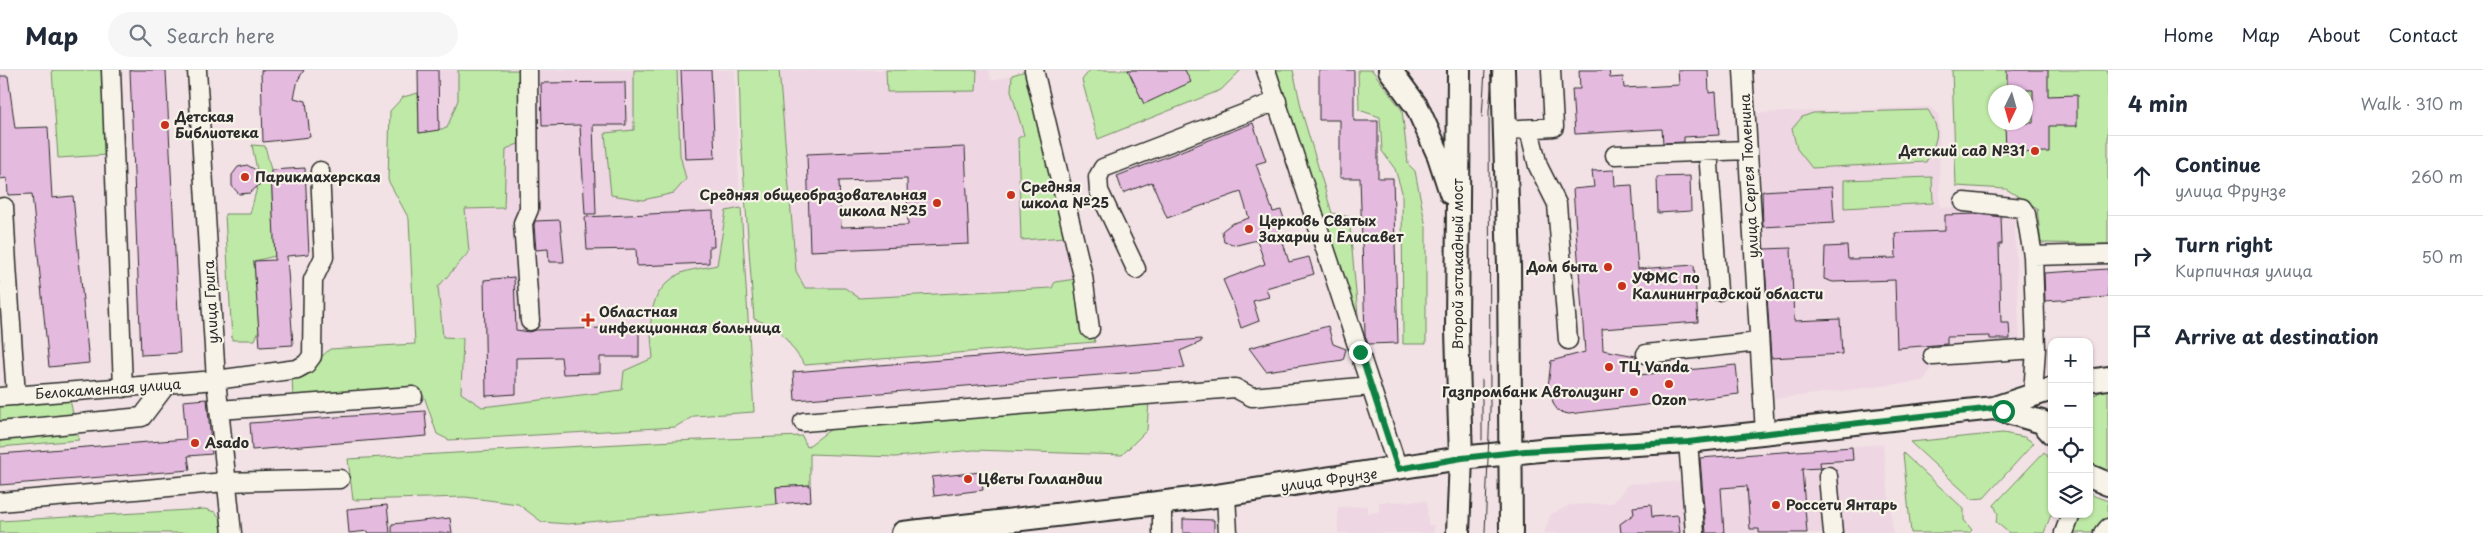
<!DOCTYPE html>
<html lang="en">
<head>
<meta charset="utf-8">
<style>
  :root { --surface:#fff; --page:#f6f6f7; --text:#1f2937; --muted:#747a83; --line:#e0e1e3 }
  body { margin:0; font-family:"Playpen Sans",sans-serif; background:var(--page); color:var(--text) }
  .controls { position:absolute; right:15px; bottom:15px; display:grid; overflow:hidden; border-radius:10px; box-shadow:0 1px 4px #0004 }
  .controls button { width:45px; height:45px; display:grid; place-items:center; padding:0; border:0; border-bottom:1px solid var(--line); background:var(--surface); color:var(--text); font:25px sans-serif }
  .compass { position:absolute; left:1988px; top:15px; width:45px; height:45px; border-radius:50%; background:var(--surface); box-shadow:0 1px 4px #0004; rotate:185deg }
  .stop { position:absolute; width:15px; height:15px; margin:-11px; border:4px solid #0b8043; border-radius:50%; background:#fff }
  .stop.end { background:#0b8043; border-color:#fff; box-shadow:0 1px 5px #0008 }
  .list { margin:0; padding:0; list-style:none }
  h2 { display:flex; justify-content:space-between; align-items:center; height:65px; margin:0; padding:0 20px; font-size:21px }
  h2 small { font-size:16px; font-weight:400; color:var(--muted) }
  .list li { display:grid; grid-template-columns:32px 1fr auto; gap:15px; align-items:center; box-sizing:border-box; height:80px; padding:0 20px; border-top:1px solid var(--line) }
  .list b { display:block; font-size:19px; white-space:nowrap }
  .list p { margin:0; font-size:16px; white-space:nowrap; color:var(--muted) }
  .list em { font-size:16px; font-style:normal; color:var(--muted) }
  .icon { flex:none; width:28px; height:28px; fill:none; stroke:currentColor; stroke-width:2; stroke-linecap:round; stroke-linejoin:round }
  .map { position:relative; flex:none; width:2108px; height:463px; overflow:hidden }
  header { display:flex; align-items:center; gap:30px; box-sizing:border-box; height:70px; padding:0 25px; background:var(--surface); border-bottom:1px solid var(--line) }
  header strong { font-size:24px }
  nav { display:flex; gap:28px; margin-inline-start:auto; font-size:18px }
  .search { width:350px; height:45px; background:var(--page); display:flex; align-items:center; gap:12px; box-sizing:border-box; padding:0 18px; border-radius:28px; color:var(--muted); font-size:19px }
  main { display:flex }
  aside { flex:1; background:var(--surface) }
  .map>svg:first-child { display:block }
</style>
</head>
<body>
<header>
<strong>Map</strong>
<div class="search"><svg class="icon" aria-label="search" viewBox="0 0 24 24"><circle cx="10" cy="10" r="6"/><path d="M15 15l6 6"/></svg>Search here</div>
<nav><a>Home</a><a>Map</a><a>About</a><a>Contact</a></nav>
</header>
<main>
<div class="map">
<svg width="2108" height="463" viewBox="0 0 2108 463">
  <rect width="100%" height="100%" fill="#f2e2e5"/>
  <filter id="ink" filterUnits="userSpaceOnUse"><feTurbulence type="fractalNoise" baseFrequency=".02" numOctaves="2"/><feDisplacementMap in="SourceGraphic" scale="10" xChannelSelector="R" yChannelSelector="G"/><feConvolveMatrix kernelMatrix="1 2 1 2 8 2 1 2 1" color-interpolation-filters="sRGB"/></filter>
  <g filter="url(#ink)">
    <!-- built -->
    <path fill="#eed6e3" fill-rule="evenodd" d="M418,0H735L739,114L754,342L437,364L422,158Z
      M764,0H989L992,11L1026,1L1076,209L1056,212L1052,218L786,232ZM965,77L969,174L810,180L807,84Z
      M1930,37L1939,45L1940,137L2003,141L2014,144L2020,275L1933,294L1924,311L1774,329L1757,43Z
      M1883,374L1893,463H1705L1699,388Z
      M1687,411L1691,463H1544L1550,445L1570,435L1613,433L1628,414Z
      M1427,431L1428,455H1434V463H1338V437L1367,436V443L1379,442V432Z"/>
    <!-- green -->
    <path fill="#bfe9a6" stroke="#758a68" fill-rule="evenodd" d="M52,0H105L107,85L58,88Z
      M458,0H522L523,72L506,79L504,138L465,139L469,182L438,217L443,267L463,268L461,323L482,337L622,320L624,301L653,288C650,255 645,224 679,204C689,199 706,198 717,195L726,141L741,138L754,342L694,346L675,357L449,370L437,364L424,326L410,319L293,330L292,303L310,297L330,279L415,274L409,149L388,110L390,41L403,27L418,23L419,63L447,58L458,30Z
      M634,0H677L680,85L686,109L674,123L643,130L611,125L605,63L634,60Z
      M739,0H779L796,201L805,218H845L859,228L1052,218L1055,212L1076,209L1095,272L805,295L778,258L754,249L741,70Z
      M886,0H977L976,21L887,22Z
      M1090,0H1241L1221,20L1098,69L1082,10Z
      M1273,0H1293L1303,46L1332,143L1349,147L1360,266Z
      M1358,0H1372L1402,40L1408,94L1415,101L1426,157V274H1403L1402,122L1395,99L1382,81L1380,47L1359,40Z
      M1952,0H2108V174L2041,173L2037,138L2006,119L1956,116ZM1996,22H2026V52H1996Z
      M1026,1L1066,167L1021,170L1018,68L1024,65L1011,21L1012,5Z
      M1928,40C1942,61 1937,71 1926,92L1812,98L1797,79L1792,59L1802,47L1813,43Z
      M252,75L265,76L271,100L275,186L254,191L259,260L255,270H232L225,144H250L259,110Z
      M1932,107L1933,133L1844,138V110Z
      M2108,318V402L2089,392V328Z
      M70,330L79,370L0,377V332Z
      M1149,330L1147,360L1122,385L974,380L895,387L810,384V415L776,417L777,434L568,454L542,452L518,434L465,427L353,430L348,389L674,371L802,366L807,377L835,356Z
      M2003,363L2024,367L2034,373L1984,428L1972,429L1910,372Z
      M2044,382L2052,392V442L2044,463H2009L1996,452L1998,444L1994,435Z
      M1903,383L1964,439V450L1972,460L1969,463H1911Z
      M2089,424L2108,431V450L2096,463H2074L2080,444H2089Z
      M205,439L215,442L221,449L222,463H0V451Z"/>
    <!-- building -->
    <path fill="#e5badf" stroke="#2b2b2b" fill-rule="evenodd" d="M130,0H166L180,283L141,285Z
      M261,0H304L298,10L294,28L306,31L310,67L263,72Z
      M418,0H438L439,60L419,63Z
      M681,0H711L715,88L685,89Z
      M1128,0H1185L1191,12L1144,34Z
      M1319,0H1354V51H1378V108H1393L1398,273L1368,274L1365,265L1360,108H1340V50H1319Z
      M1579,0H1609L1610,8L1623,7L1624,18L1679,15L1678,0H1708L1709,23L1716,22L1719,65L1684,67V72L1663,73L1662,59L1575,64L1572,19H1580Z
      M2007,0H2048V26L2077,25V56H2049V82L2006,83L2005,53H2033V20H2007Z
      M0,6H8L15,58L48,57L52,128L73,126L89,293L49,297L32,124L8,125L7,108L0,109Z
      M625,12L626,55H593L596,144H585L580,55L542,56L541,13Z
      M1253,53L1266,91L1256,94L1273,142L1281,140L1286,154L1278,156L1289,192L1309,187L1314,204L1266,218L1269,227L1253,231L1259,251L1241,258L1233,233L1223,210L1265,194L1257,170L1237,175L1224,172L1222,161L1231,154L1249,148L1241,122L1167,148L1152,112L1123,123L1117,106Z
      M965,77L969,174L810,181L807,84ZM907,109L908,155L841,157L839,111Z
      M247,95L268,107L250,123L239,124L232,116V105L238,97Z
      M305,98L309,184L287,186L293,275L260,277L254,191L275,190L271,100Z
      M1614,100L1615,116L1632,115L1638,199L1694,195L1698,252L1602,259L1603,280L1636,286L1639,305L1736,295L1739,324L1569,344L1559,342L1554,335L1548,317L1551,291L1585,282L1573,119L1594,117L1592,101Z
      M1690,106L1691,141L1658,143L1657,107Z
      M1832,117L1834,153L1763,157L1762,121Z
      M713,141L714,177H709V193L637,196L636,179L587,180L585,147Z
      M1978,144L2001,147L2002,174H1999L2001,253H2009L2010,269H1990V266L1947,267V274L1897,278L1895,210L1833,212L1824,209L1825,177L1847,176L1848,189L1896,188L1895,163L1945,161V145Z
      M560,150L564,192H549L548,179L536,180L534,155L535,151Z
      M1791,178L1794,251L1840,249L1842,284L1771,288L1764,179Z
      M2108,199V227L2045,231L2044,203Z
      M514,207L516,260L530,262L536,260L639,257V287H600V303L563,304L561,287L516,288V324L486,326L484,210Z
      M1328,256L1333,274L1346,279L1343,290L1266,301L1249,278Z
      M1201,269V272L1180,281L1185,298L795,330L793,302Z
      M207,329L212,384L188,386L190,400L0,415V384L186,369L183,331Z
      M425,341L427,366L252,380L250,353Z
      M1852,377L1853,390L1820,392L1821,398L1802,399L1807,463H1759V459H1750L1747,416L1721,418L1724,463H1706L1700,388Z
      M981,402L983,420L934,426L932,407Z
      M810,415L811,431L777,434L776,417Z
      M387,435L390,463H368V461L349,463L347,439Z
      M1651,435L1652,447L1678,445L1680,463H1621L1620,454L1634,444L1633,437Z
      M450,448L452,463H392V454Z
      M1183,449L1214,450V463H1183Z"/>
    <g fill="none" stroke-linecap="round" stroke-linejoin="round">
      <!-- minor casing -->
      <g stroke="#2b2b2b" stroke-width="21">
        <path id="minor" d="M111,0L123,318
          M197,0L216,310L232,463
          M528,0L529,139L523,153L530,251
          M1034,0L1083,206L1090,259
          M1266,0L1398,399
          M1743,0L1765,363
          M1529,59L1538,96L1557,134L1568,270
          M1506,60L1554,57L1551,0
          M1708,81L1718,221
          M1615,85L1748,80
          M1964,132L2022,138L2026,144L2033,186
          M0,138L4,137L7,195
          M0,196L7,195L16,326
          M1136,199L1099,121L1098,107L1103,98L1277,31
          M1646,284L1759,272
          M1933,286L2036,279
          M2033,325L2036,279L2033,186L2108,184
          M0,327L216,310L297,299L306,294L312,286L313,210L324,187L320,101
          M219,340L413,326
          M803,352L1235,318L1252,327L1371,316
          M0,361L142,347L167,314
          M1688,371L1695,463
          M1828,406L1833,463
          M1226,425L1228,463
          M0,432L225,412L340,409
          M1162,433V463
          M2064,463L2071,444
          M2104,463L2108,458"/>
      </g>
      <!-- major casing -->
      <g stroke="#2b2b2b" stroke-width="26">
        <path id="major" d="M1390,0L1417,37L1439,86L1451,123
          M1503,0L1509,197L1511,463
          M2089,311L2108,308
          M1994,338L2042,352L2052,363
          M2089,406L2108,414
          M903,463L1209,427L1461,388L1550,379L1688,371L1994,338L2052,319
          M1458,463L1461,388L1457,261L1459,0"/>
      </g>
      <!-- minor -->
      <use href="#minor" stroke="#f7f3e8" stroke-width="18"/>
      <!-- major -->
      <use href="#major" stroke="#f7f3e8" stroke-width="22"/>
      <!-- tram -->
      <path stroke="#2b2b2b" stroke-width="1" d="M1482,47L1485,0
        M1482,310V370
        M1485,463L1490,339L1489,41L1493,0"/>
    </g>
  </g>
  <g fill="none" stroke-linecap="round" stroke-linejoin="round" filter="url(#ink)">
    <!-- route -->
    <path stroke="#0b8043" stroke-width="6" d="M1360,282L1398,399L1462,388L1525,381L1688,372L1994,338L2003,341"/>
  </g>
  <!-- markers -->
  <g fill="#c8321e" stroke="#f7f3e8" stroke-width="2">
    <circle cx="165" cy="55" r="5"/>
    <circle cx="2035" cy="81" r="5"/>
    <circle cx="245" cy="107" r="5"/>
    <circle cx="1011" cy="125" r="5"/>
    <circle cx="937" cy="133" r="5"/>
    <circle cx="1249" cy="159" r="5"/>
    <circle cx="1608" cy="197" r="5"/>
    <circle cx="1622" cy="216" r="5"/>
    <path d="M585.5 242.5h5v5h5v5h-5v5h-5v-5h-5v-5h5z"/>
    <circle cx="1609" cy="297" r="5"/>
    <circle cx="1669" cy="314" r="5"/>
    <circle cx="1634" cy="322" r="5"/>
    <circle cx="195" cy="373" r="5"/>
    <circle cx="968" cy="409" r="5"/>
    <circle cx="1776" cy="435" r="5"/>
  </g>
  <g text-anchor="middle" stroke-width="4.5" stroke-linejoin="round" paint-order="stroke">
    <!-- poi labels -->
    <g font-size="14" font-weight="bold" fill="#2b2b2b" stroke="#f7f3e8" text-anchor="start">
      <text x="175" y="52">Детская<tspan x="175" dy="16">Библиотека</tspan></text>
      <text x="2025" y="86" text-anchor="end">Детский сад №31</text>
      <text x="255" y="112">Парикмахерская</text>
      <text x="1021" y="122">Средняя<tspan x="1021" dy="16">школа №25</tspan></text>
      <text x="927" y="130" text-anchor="end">Средняя общеобразовательная<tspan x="927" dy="16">школа №25</tspan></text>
      <text x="1259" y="156">Церковь Святых<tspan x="1259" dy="16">Захарии и Елисавет</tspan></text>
      <text x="1598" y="202" text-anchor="end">Дом быта</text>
      <text x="1632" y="213">УФМС по<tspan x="1632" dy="16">Калининградской области</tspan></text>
      <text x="599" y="247">Областная<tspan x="599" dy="16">инфекционная больница</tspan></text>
      <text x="1619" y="302">ТЦ Vanda</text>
      <text x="1624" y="327" text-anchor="end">Газпромбанк Автолизинг</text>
      <text x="1669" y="335" text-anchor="middle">Ozon</text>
      <text x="205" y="378">Asado</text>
      <text x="978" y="414">Цветы Голландии</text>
      <text x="1786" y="440">Россети Янтарь</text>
    </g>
    <!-- street labels -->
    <g font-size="14" fill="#2b2b2b" stroke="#f7f3e8">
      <text transform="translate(1749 106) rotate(-93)" y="5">улица Сергея Тюленина</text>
      <text transform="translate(1458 194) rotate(-90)" y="5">Второй эстакадный мост</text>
      <text transform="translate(211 232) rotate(-93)" y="5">улица Грига</text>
      <text transform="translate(108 319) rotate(-4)" y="5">Белокаменная улица</text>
      <text transform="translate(1329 410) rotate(-8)" y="5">улица Фрунзе</text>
    </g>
  </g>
</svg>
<div class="controls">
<button>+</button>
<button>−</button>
<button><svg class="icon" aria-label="locate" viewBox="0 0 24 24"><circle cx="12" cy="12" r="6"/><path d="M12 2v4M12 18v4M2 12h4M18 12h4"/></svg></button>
<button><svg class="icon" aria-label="layers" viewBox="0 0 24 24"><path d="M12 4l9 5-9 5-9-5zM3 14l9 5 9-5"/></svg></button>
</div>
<svg class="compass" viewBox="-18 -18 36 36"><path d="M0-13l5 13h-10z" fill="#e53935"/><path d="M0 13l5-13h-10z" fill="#747a83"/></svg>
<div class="stop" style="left:2003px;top:341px"></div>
<div class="stop end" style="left:1360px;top:282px"></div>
</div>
<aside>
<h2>4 min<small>Walk · 310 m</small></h2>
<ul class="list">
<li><svg class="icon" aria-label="ahead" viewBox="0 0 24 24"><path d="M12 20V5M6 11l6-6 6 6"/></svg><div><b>Continue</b><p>улица Фрунзе</p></div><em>260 m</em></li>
<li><svg class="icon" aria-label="right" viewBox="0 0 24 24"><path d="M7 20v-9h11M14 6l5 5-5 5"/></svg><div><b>Turn right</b><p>Кирпичная улица</p></div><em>50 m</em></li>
<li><svg class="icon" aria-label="arrive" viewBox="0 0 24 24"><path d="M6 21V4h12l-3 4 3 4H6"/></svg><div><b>Arrive at destination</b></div></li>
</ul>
</aside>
</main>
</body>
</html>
